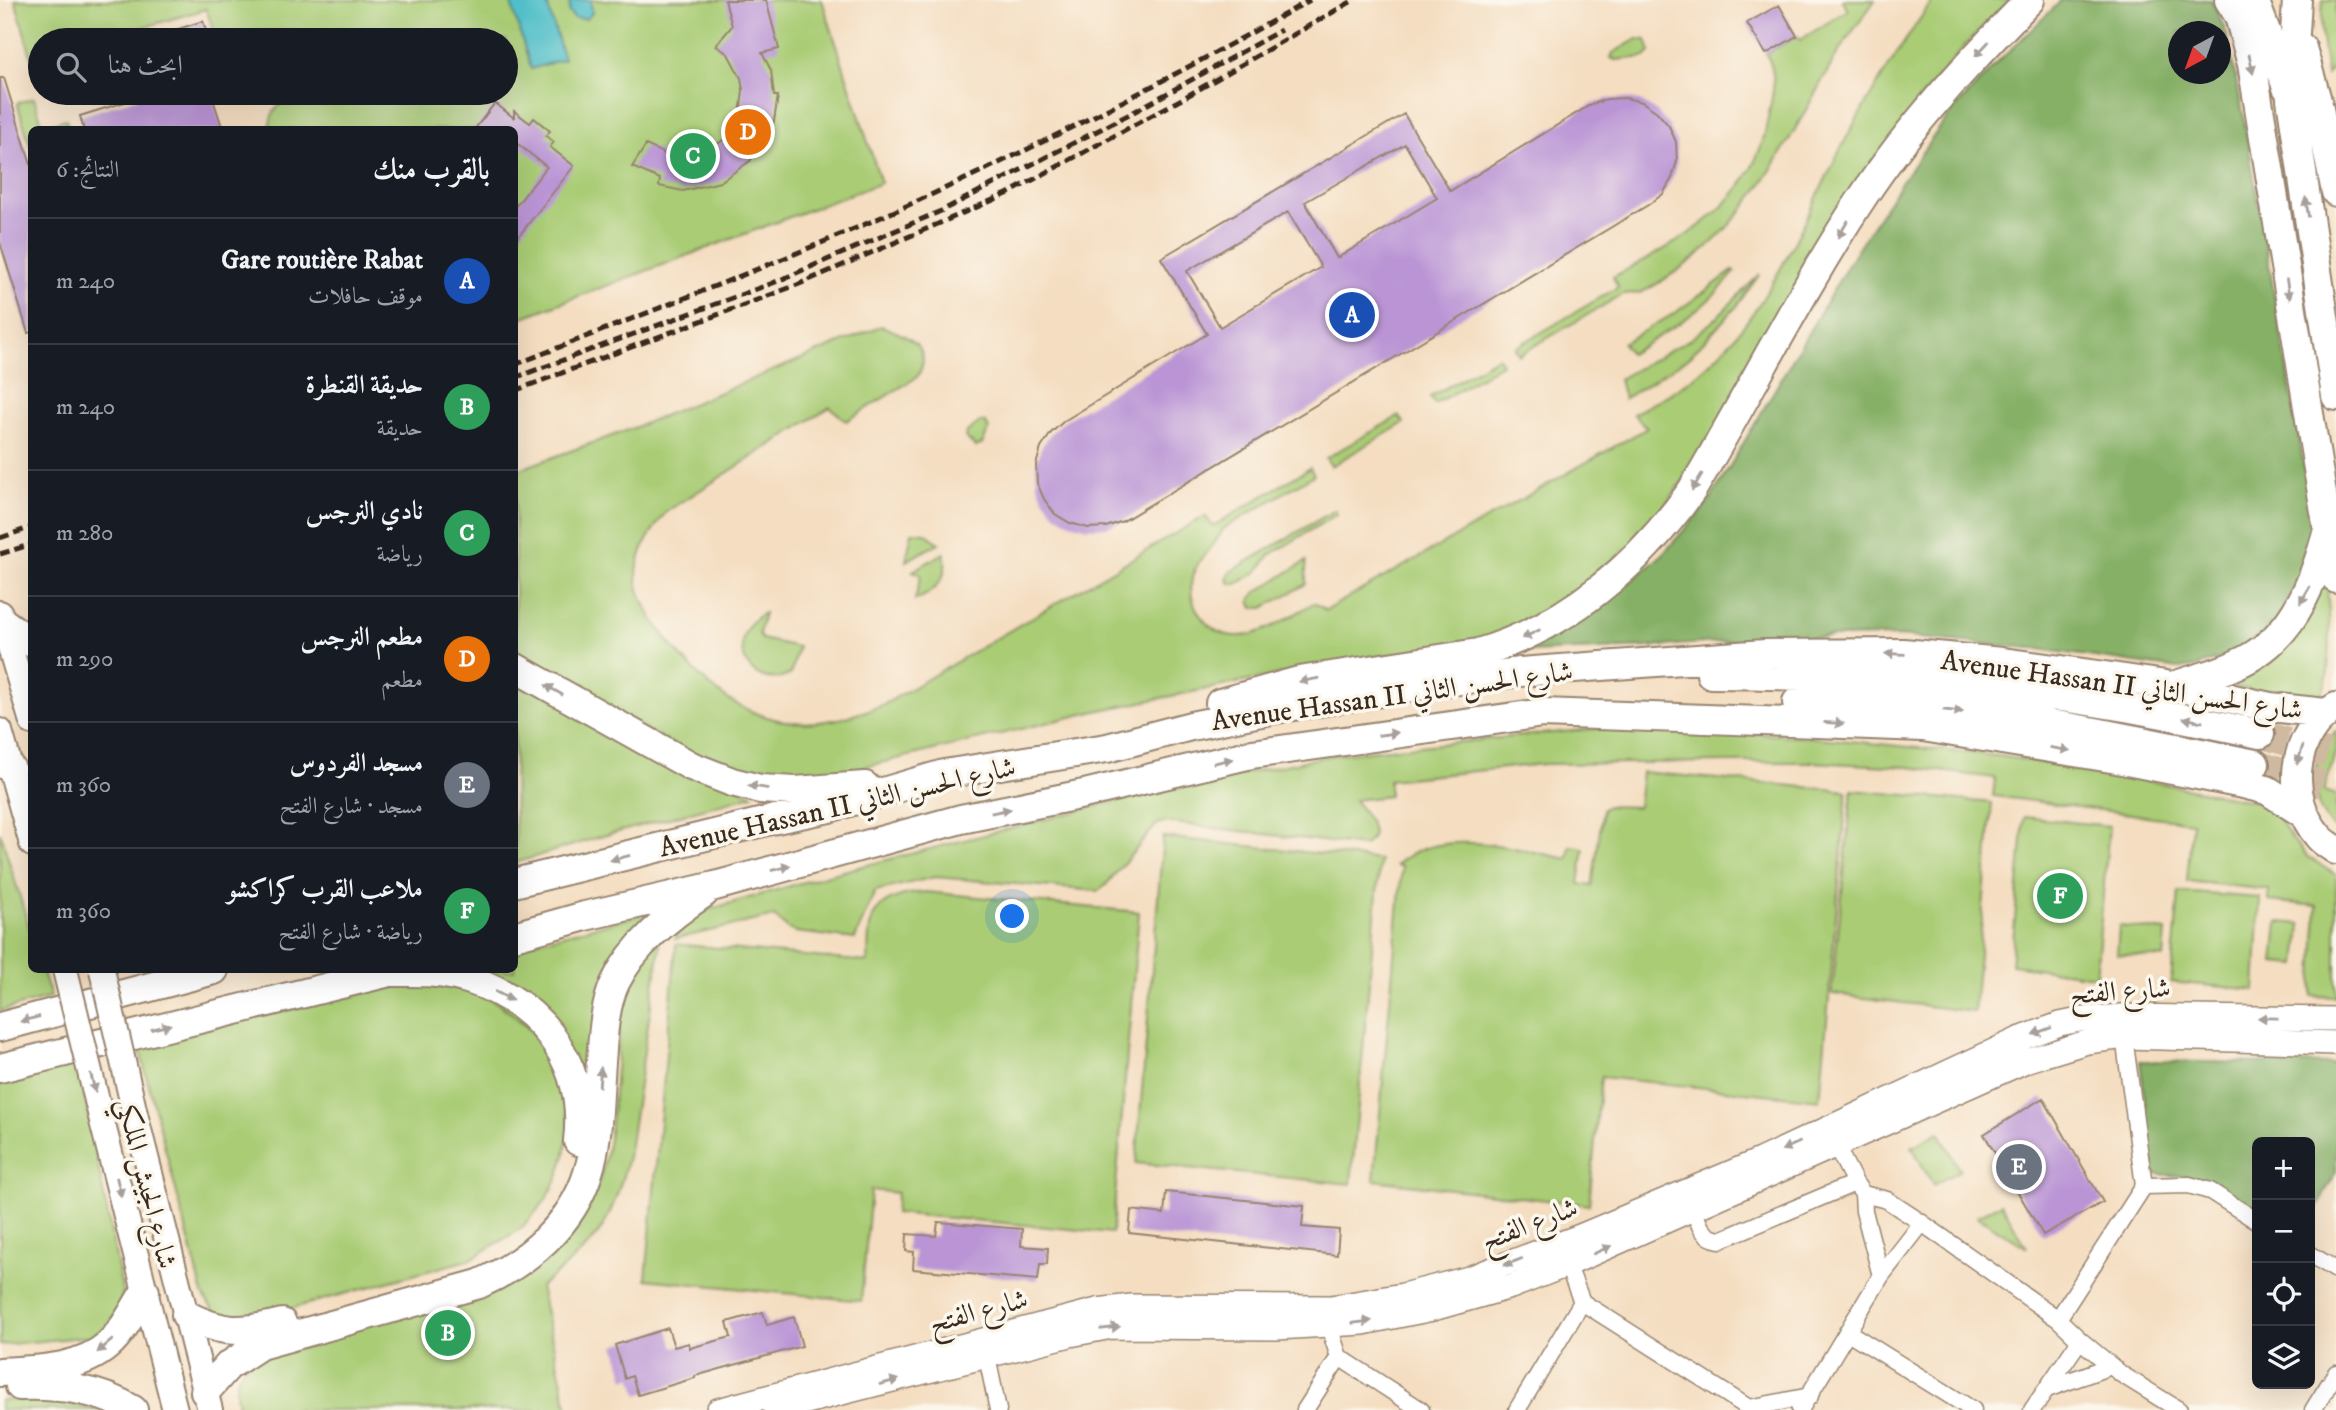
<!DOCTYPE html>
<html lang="ar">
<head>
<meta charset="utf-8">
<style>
  :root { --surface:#171b24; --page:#20242c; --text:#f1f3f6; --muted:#9ea1a6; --line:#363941; --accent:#8c9099 }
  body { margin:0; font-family:"IM FELL DW Pica",Amiri,serif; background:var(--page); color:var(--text); direction:rtl }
  .controls { position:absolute; right:21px; bottom:21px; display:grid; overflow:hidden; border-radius:10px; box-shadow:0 7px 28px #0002 }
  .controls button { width:63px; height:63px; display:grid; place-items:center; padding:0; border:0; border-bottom:2px solid var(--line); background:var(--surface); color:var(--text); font:35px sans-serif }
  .compass { position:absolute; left:2168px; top:21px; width:63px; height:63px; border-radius:50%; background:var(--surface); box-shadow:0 7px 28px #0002; rotate:221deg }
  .you { position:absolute; left:1013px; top:917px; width:24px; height:24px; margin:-18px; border:5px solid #fff; border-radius:50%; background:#1a73e8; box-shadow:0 0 0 10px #1a73e833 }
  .badge { display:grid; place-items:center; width:46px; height:46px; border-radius:50%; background:var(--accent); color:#fff; font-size:23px; font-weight:700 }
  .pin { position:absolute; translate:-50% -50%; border:4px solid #fff; box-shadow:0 2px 7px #0006 }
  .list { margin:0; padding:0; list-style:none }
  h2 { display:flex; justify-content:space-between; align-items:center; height:91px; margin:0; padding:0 28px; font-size:30px }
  h2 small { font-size:23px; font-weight:400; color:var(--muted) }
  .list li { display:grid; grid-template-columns:46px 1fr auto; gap:21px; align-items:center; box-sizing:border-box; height:126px; padding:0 28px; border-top:2px solid var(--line) }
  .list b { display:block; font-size:26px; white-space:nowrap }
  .list p { margin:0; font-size:23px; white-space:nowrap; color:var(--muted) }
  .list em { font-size:23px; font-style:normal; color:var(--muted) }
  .icon { flex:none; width:38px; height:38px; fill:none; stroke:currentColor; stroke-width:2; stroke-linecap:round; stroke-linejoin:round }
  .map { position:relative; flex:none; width:2336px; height:1410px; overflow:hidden; direction:ltr }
  .search { position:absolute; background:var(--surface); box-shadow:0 7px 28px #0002; left:28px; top:28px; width:490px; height:77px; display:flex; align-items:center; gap:18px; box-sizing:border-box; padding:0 24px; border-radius:38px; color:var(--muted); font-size:26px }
  .panel { position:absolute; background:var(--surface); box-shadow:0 7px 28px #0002; left:28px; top:126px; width:490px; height:847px; border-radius:10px; direction:rtl }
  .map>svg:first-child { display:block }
</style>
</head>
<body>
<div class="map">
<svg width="2336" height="1410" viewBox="0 0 2336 1410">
  <rect width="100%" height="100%" fill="#fbf7ec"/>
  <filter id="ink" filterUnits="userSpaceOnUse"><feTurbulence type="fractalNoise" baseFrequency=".0143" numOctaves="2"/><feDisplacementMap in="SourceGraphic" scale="14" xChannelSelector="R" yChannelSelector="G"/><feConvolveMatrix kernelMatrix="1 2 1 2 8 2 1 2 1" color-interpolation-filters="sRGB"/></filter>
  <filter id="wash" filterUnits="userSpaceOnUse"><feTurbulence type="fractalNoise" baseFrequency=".00686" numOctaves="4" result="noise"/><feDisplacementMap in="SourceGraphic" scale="28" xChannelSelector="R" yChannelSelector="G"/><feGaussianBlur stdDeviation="1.57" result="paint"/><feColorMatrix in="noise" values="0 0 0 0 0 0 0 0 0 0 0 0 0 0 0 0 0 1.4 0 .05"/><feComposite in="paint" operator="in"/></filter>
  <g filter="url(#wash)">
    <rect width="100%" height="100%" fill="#f4ddc0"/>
    <!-- green -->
    <path fill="#a9cc75" stroke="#727b4a" stroke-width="2" d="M15,0H822L881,183L515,320L514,130L269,129C271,115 274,107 287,100L285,93H506V40H295L292,30L256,40H217L206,9L100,40H40V61L33,63Z
      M1842,0H1875C1863,18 1849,35 1838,53C1793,129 1759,212 1685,265C1671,275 1655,287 1639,293C1634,294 1628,293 1623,294L1519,355L1515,348L1618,287L1613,277C1671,246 1736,215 1760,149C1765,137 1767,124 1769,112C1774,91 1777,72 1766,54L1797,36L1800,40L1848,10Z
      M1933,0H2010L1969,41L1915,105L1688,473L1647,532L1567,599L1490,637L1283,674L1096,711L855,769L794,781L716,767L650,732L515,652V471L631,429L881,326C905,335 936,346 917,377L846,421L830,407L666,512C652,531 638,549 637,574C635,611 695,677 725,697C741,708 764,718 784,721C819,727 850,717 883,705L1205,516L1213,526L1310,468L1314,475L1223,529C1216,546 1199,556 1193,574C1189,588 1192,603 1200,615C1231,660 1280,622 1314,603L1326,610L1647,428L1633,414C1660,400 1686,386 1708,365C1770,308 1801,227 1838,154C1866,100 1898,50 1933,0Z
      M2323,0H2336V63L2327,75L2321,31Z
      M1637,39L1646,40L1650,52L1645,57L1615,60L1611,58L1613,53Z
      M34,98L43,126L66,119L69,129L32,130L31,149L17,103Z
      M1733,271L1735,272C1706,309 1670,330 1630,354L1623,343L1675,313Z
      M1760,274L1735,308L1688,358L1624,399L1619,379L1692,338L1713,321Z
      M1498,357L1502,364L1435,404L1430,397Z
      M1399,416L1404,423L1331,466L1326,458Z
      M980,422L986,423L989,429L982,444L976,447L965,437L967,432Z
      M1335,510L1337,514L1270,555L1258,571L1237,584H1231L1227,580L1230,572Z
      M912,532L925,533L939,543L906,561Z
      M944,553C950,576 935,593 915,600L921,575L913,571Z
      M1306,561V584L1263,608H1253L1250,601L1255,593Z
      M2325,571C2329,598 2333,659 2325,685C2323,693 2317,697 2311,701L2208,682Z
      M764,613L759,635L762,639L798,647L791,674C749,695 720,637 764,613Z
      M514,679L753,795L596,838L515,863Z
      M1592,729H1671L1810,737L1999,756L2092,770L2257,802L2273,810L2293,840L2308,857L2336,875V997L2312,996L2317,906L2269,901V890L2187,881L2192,822L1993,796L1995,778L1908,767L1811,762H1728L1543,764L1389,780V796L1354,800C1364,812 1385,836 1363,846L1165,822L1157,824L1105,886L1098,891L935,877L875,891L855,939L795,932L788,929L774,916L675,939L681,924L707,910L832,874L1144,794L1338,754Z
      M2336,731V750L2324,791L2336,795V830C2306,803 2308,758 2336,731Z
      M1642,772L1847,791L1820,1100L1601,1077L1589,1205L1374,1180L1402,867L1396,865C1438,825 1517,849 1568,859L1570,846L1584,848L1579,884L1592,886L1603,809L1608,806L1638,807Z
      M1852,790L1992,803L1974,1012L1832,994Z
      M2024,817L2109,826L2096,976L2011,965Z
      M0,832L31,933L32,970H42L51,997L0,1011Z
      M1163,837L1380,860L1351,1184L1136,1163Z
      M926,892L1139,912L1112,1233L895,1213L897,1193L871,1190L861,1301L646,1279L676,944L868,962C869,950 867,935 871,923C877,899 905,893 926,892Z
      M2179,892L2260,898L2255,990L2171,982Z
      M656,911L629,938L591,1073L584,1079L464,970H514L515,947Z
      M2278,922L2301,924L2297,965L2274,963Z
      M2119,926L2166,931L2164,958L2117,954Z
      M657,938L660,946L628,1157C621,1184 612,1217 594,1239C578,1257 558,1272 540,1287L568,1410H239C234,1388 233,1378 250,1361L536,1267C611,1204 609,1148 617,1057C619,1031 620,1002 630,978C636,964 648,951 657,938Z
      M428,984L467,990L491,999L536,1031L560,1074L569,1125L565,1155L557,1180L545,1201L522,1228L471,1259L242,1322C221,1318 213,1314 203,1294L138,1044L394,986Z
      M77,1057L123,1294L118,1308L108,1326L93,1336L0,1345V1077Z
      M1939,1132L1960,1170L1933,1185L1912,1147Z
      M2001,1203L2027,1248L1977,1216Z
      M0,1400H49L105,1410H0Z"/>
    <!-- forest -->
    <path fill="#86b066" stroke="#606d42" stroke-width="2" fill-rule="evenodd" d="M2062,0H2212L2226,33L2241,103L2313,518V550L2275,623L2235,653L2195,667L2178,669L2032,648L1898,636L1773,638L1649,647L1525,652L1615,595L1662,555L1709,502L1858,248L1904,178L1948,116L1998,62ZM2178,32H2220V74H2178Z
      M2140,1061L2336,1064V1172L2312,1216L2310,1215V1142H2257V1201L2253,1207L2214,1181L2193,1177L2154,1174Z"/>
    <!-- water -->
    <path fill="#51bfc9" stroke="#467474" stroke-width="2" d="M520,0H546L564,59L531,69L511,3Z
      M570,0H591L592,13L586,19L574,18L569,12Z"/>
    <g id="blocks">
      <!-- building -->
      <path fill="#ba94d5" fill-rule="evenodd" d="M725,0H766L779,49L762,53L771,70L774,96H778L774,121L766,141L750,161L720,182L683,191L659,186L660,179L632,167L646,145L667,155L691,156L703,153L725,139L734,129L740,116L743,90L741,78L728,54L716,45L732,26Z
        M1779,5L1797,36L1766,54L1747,23Z
        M203,21L209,40H155L154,37Z
        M0,78H4L32,168V332L28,333L0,242Z
        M137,93H211L223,130H84L80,116L138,98Z
        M1625,98L1642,102L1657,112L1669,126L1676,142L1677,161L1672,178L1663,194L1648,205L1123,521L1106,527L1088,528L1070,523L1055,514L1044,499L1037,483L1036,465L1041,448L1051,433L1064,421L1207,334L1161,258L1404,114L1450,191L1590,105L1607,99ZM1405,144L1437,198L1337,258L1305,202ZM1288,212L1321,267L1220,327L1187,271Z
        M495,103L514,118V111L530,123L534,118L550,131L546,136L554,142L550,147L574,166L514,242V208L547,167L514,141V130H474Z
        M2043,1098L2103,1202L2043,1235L1984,1134Z
        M1166,1192L1304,1206L1302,1227L1339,1230L1337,1255L1129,1233L1131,1210L1164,1214Z
        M938,1222L1022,1229L1021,1246L1048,1248L1047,1264H1040L1038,1280L913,1269L914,1252L906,1251L907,1234L936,1236Z
        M763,1312L767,1325L794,1317L802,1346L695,1376V1378L638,1395L632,1376L625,1379L615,1345L668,1328L674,1347L689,1343L690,1348L731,1337L727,1322Z"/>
    </g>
  </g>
  <g filter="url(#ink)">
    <use href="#blocks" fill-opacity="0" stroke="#98846f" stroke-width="2"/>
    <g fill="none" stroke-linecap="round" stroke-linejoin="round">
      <!-- highway-tunnel -->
      <path stroke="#cfb9a0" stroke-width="28" stroke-dasharray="28 14" stroke-linecap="butt" d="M2260,734L2336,756
        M2255,764L2336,788"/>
      <!-- street casing -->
      <g stroke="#98846f" stroke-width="19">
        <path id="street" d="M2123,1029L2144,1186
          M1863,1194L1887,1200L1922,1223L2058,1319
          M1694,1209C1698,1224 1703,1238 1720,1240L1855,1183
          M2310,1254L2336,1270
          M1881,1276L1922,1223
          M1582,1302L1752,1410
          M1331,1315L1333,1339L1339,1357L1421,1410
          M1848,1332L1973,1410
          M2080,1340L2121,1374L2179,1410
          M985,1347L998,1410
          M2047,1389L2111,1366
          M1749,1408L1810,1396
          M1305,1410L1339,1357
          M1517,1410L1582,1302L1564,1256
          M1800,1410L1881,1276L1864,1211L1863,1194L1855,1183L1832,1138
          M2032,1410L2080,1340L2058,1319L2144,1186L2189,1185L2210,1191L2257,1221
          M2313,1410L2336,1373"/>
      </g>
      <!-- secondary casing -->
      <g stroke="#98846f" stroke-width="26">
        <path id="secondary" d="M718,1410L1097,1310L1132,1306L1331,1307L1403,1295L1469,1278L1580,1236L1760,1160L2019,1039L2060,1024L2084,1019L2121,1016L2336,1019
          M775,1410L1070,1335L1112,1327L1277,1328L1363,1323L1433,1309L1511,1287L1567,1265L2028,1060L2087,1042L2125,1037L2336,1043"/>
      </g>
      <!-- primary casing -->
      <g stroke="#98846f" stroke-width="28">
        <path id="primary" d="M0,613L32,722
          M0,731L32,844
          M135,1114L210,1410
          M102,1121L175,1410"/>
      </g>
      <!-- highway casing -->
      <g stroke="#98846f" stroke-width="32">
        <path id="highway" d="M2229,0L2239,16L2252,64L2336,579
          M2254,0L2287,87
          M2297,0L2291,99L2336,396
          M2302,48L2318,104L2336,192
          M3,622L32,643
          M514,667L691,766L732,782L760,789L795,791L865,786
          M1711,674C1823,675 1935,680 2045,695C2118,704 2189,719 2260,734
          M2173,686C2194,679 2215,674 2235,665C2290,642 2311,590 2326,537
          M1797,702C1862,703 1929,706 1993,715C2081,728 2168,746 2255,764
          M1220,703L1299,681L1478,653C1567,627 1639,565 1692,490C1750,393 1801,290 1864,195C1911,124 1970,61 2030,0
          M2336,707C2290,734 2285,798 2319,837C2323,842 2330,846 2336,850
          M0,761L11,769
          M514,883L771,820L829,808L944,774L1107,748L1191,726L1281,708L1437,683L1520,672L1765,654L1903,653L2002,662L2098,675L2173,686L2270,707L2326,713
          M514,936L585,916L715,886L961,819L1084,794L1252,754L1543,713L1923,727L2117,759L2243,784L2267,790L2304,814
          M391,972C413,972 434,971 456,976C534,994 588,1059 578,1141
          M0,1027L214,970
          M0,1068L398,970
          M186,1315C223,1334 242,1333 282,1323
          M0,1372C35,1370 80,1370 108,1345C124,1331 134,1309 145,1292
          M20,1386C61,1385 98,1389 133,1410
          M205,1392L228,1366L260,1345L479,1284C528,1262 572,1225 588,1173C599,1138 598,1098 601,1062C603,1037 604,1007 615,983C633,945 669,917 704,893"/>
      </g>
      <!-- street -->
      <use href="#street" stroke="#fff" stroke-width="16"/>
      <!-- secondary -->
      <use href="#secondary" stroke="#fff" stroke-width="23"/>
      <!-- primary -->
      <use href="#primary" stroke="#fff" stroke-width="24"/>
      <!-- highway -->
      <use href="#highway" stroke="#fff" stroke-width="28"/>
      <!-- rail -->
      <path stroke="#3b2a1e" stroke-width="5" stroke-dasharray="10 5" stroke-linecap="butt" d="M514,365C648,312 782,262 913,203C1048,142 1181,73 1310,0
        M514,378L773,283L941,211L1130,114L1281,30
        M514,391L797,285L1007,194L1180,100L1354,0
        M0,538L32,527
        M0,554L32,544"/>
      <!-- primary-bridge casing -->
      <g stroke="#98846f" stroke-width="28" stroke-linecap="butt">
        <path id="primary-bridge" d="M65,970L102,1121
          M102,970L135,1114"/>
      </g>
      <!-- primary-bridge -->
      <use href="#primary-bridge" stroke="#fff" stroke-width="24"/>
    </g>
    <!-- one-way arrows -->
    <defs><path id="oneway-solid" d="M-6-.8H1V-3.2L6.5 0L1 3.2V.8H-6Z" transform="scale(1.75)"/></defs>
    <g fill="#a79f9a">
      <use href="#oneway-solid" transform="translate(1982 49) rotate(133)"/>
      <use href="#oneway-solid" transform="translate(2251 64) rotate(78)"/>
      <use href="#oneway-solid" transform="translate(2307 207) rotate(-99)"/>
      <use href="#oneway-solid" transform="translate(1843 229) rotate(121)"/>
      <use href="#oneway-solid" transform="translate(2288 289) rotate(81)"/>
      <use href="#oneway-solid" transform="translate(1697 482) rotate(121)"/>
      <use href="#oneway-solid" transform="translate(2305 595) rotate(120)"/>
      <use href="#oneway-solid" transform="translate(1531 634) rotate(154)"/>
      <use href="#oneway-solid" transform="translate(1895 654) rotate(-178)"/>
      <use href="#oneway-solid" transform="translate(1309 680) rotate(170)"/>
      <use href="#oneway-solid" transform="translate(554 690) rotate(-150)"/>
      <use href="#oneway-solid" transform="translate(1953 711) rotate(6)"/>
      <use href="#oneway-solid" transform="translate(2193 720) rotate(-169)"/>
      <use href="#oneway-solid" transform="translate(1834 723) rotate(3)"/>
      <use href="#oneway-solid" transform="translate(1388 734) rotate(-8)"/>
      <use href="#oneway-solid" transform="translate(2060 749) rotate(9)"/>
      <use href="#oneway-solid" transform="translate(2300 755) rotate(107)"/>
      <use href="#oneway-solid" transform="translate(1223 761) rotate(-13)"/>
      <use href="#oneway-solid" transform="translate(758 787) rotate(-171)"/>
      <use href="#oneway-solid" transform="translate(1001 811) rotate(-11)"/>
      <use href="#oneway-solid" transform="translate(620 858) rotate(166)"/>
      <use href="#oneway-solid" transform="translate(781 868) rotate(-15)"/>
      <use href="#oneway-solid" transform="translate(504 996) rotate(27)"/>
      <use href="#oneway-solid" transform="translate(2268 1018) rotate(-179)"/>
      <use href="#oneway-solid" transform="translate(30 1019) rotate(165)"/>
      <use href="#oneway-solid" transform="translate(161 1027) rotate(-14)"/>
      <use href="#oneway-solid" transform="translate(2042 1031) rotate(160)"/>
      <use href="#oneway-solid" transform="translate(600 1077) rotate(-85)"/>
      <use href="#oneway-solid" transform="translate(93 1083) rotate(76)"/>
      <use href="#oneway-solid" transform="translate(1791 1146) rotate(156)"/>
      <use href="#oneway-solid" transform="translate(119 1187) rotate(76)"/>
      <use href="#oneway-solid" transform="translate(1602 1250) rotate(-24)"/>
      <use href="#oneway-solid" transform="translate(1513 1262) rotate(159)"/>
      <use href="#oneway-solid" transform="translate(1362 1322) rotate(-7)"/>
      <use href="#oneway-solid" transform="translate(1110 1328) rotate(-7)"/>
      <use href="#oneway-solid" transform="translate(105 1346) rotate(140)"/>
      <use href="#oneway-solid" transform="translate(889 1382) rotate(-14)"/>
    </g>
  </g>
  <g text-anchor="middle" stroke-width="7" stroke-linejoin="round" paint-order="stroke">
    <!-- street labels -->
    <g font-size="28" fill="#3b2a1e" stroke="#fbf7ec">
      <text transform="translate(2122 684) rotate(8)" y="10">Avenue Hassan II شارع الحسن الثاني</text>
      <text transform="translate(1392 695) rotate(-8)" y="10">Avenue Hassan II شارع الحسن الثاني</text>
      <text transform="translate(837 806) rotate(-13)" y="10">Avenue Hassan II شارع الحسن الثاني</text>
      <text transform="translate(2120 990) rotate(-4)" y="10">شارع الفتح</text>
      <text transform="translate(148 1183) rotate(76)" y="10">شارع الجيش الملكي</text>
      <text transform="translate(1529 1223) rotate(-21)" y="10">شارع الفتح</text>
      <text transform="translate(978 1310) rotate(-15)" y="10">شارع الفتح</text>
    </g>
  </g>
</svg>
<div class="controls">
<button>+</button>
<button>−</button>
<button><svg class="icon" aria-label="locate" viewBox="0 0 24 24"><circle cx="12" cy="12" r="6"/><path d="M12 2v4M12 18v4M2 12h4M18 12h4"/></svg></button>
<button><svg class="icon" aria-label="layers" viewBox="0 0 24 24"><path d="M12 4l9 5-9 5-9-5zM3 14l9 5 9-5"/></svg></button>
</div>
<svg class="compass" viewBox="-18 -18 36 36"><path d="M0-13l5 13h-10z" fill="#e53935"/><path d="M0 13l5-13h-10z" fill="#9ea1a6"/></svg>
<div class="you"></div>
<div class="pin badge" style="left:1352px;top:315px;background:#1a4fb4">A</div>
<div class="pin badge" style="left:448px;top:1333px;background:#2e9e5b">B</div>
<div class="pin badge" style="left:693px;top:156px;background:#2e9e5b">C</div>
<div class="pin badge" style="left:748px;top:132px;background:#e8710a">D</div>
<div class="pin badge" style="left:2019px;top:1167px;background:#6b7280">E</div>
<div class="pin badge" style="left:2060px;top:896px;background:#2e9e5b">F</div>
<div class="search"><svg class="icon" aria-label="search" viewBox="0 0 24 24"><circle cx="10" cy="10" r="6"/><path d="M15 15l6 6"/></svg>ابحث هنا</div>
<section class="panel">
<h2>بالقرب منك<small>النتائج: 6</small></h2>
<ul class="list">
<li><span class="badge" style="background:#1a4fb4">A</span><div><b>Gare routière Rabat</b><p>موقف حافلات</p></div><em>240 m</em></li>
<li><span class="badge" style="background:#2e9e5b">B</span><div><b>حديقة القنطرة</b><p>حديقة</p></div><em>240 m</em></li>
<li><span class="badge" style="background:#2e9e5b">C</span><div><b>نادي النرجس</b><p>رياضة</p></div><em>280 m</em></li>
<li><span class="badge" style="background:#e8710a">D</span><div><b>مطعم النرجس</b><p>مطعم</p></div><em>290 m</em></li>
<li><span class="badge" style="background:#6b7280">E</span><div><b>مسجد الفردوس</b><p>مسجد · شارع الفتح</p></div><em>360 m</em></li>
<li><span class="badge" style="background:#2e9e5b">F</span><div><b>ملاعب القرب كراكشو</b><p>رياضة · شارع الفتح</p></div><em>360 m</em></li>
</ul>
</section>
</div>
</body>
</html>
